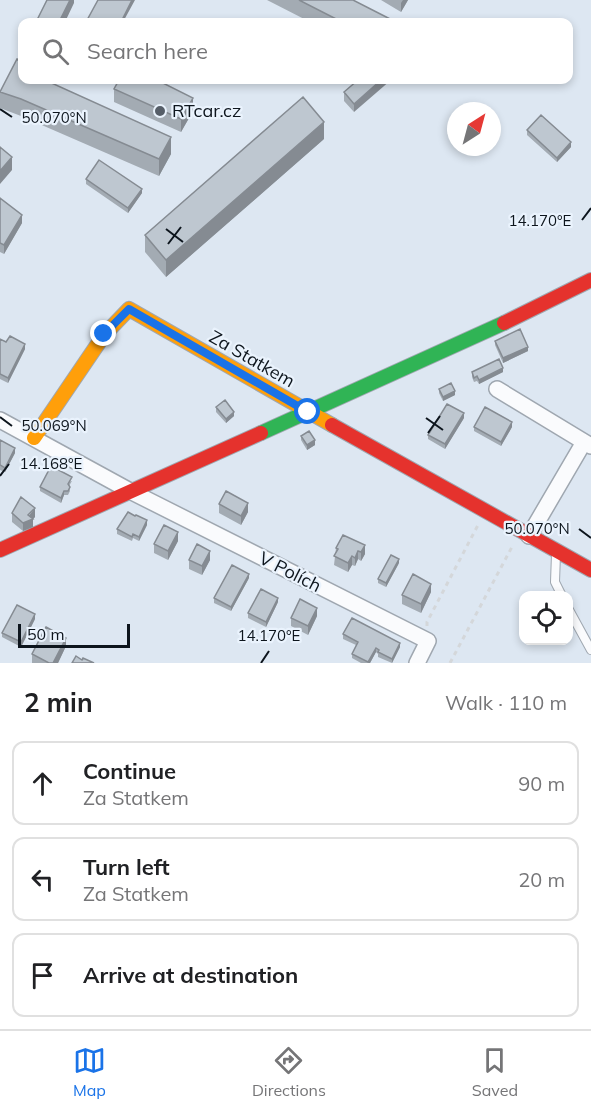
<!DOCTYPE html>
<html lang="en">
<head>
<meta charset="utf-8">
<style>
  :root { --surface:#fff; --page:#f2f2f2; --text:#202124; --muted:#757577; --line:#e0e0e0; --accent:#1a73e8 }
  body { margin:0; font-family:Mulish,sans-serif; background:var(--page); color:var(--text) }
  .controls { position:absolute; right:18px; bottom:18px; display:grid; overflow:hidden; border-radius:12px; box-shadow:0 3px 9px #0003 }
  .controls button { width:54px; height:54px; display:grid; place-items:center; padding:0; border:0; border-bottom:2px solid var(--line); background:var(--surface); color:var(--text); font:30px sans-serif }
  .compass { position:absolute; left:447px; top:102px; width:54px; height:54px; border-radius:50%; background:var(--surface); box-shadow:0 3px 9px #0003; rotate:36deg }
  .scale { position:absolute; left:18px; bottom:15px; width:112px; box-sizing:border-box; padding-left:6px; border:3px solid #0d151d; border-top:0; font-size:16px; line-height:21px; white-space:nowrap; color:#0d151d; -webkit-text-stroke:4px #eaf3fd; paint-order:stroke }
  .stop { position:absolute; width:18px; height:18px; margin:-14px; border:4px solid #1a73e8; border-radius:50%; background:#fff }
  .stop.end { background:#1a73e8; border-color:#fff; box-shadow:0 2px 6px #0008 }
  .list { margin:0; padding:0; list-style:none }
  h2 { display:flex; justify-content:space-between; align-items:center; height:78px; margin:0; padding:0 24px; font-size:26px }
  h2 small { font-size:20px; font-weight:400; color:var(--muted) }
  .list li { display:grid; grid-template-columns:39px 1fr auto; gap:18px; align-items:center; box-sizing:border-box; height:84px; margin:0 12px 12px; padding:0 12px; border:2px solid var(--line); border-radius:12px }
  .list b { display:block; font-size:22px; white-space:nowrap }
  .list p { margin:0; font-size:20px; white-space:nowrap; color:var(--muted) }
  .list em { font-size:20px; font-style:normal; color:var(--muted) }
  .icon { flex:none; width:33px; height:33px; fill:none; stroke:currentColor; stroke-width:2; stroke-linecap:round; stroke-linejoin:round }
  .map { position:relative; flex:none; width:591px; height:663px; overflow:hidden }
  .search { position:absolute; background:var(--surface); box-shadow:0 3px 9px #0003; left:18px; right:18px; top:18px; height:66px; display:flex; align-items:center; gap:15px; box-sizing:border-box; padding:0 21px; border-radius:12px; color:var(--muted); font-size:22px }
  .sheet { height:366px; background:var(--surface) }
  nav { display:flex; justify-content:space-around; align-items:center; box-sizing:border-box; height:84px; border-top:2px solid var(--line); background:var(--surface); font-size:16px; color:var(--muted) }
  nav a { display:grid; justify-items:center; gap:3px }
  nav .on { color:var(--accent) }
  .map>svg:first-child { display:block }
</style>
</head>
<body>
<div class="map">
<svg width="591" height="663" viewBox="0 0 591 663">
  <rect width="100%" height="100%" fill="#dde7f2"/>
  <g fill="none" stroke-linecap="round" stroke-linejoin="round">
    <!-- lane casing -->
    <g stroke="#9fa7b0" stroke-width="10">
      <path id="lane" d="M556,554L555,582L562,596
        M568,608L591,650"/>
    </g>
    <!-- street casing -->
    <g stroke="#9fa7b0" stroke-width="18">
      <path id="street" d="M497,389L591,446
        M0,420L130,491L428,641L417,663
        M529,536L584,442"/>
    </g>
    <!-- fast casing -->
    <g stroke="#9fa7b0" stroke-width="16">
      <path id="fast" d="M261,433L504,323"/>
    </g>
    <!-- slow casing -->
    <g stroke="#9fa7b0" stroke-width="16">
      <path id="slow" d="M34,438L104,335L129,309L332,425"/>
    </g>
    <!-- jam casing -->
    <g stroke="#9fa7b0" stroke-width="16">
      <path id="jam" d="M504,323L591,280
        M332,425L591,570
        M0,550L261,433"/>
    </g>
    <!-- path -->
    <path stroke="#d4d7da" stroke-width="3" stroke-dasharray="4.5 4.5" stroke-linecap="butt" d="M427,626V622L478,525
      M450,663L513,545"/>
    <!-- lane -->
    <use href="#lane" stroke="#fafbfd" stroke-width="8"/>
    <!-- street -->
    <use href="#street" stroke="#fafbfd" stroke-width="15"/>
    <!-- fast -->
    <use href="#fast" stroke="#30b455" stroke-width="14"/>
    <!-- slow -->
    <use href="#slow" stroke="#ff9f0a" stroke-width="14"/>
    <!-- jam -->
    <use href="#jam" stroke="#e5322d" stroke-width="14"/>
  </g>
  <!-- wall -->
  <path fill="#a3abb3" d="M267,0H353L396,22H310Z
    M381,0H408L401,12Z
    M22,80L171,154L159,176L21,116L0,108V92Z
    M358,80L354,112L344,101V92Z
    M114,89L193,111L181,132L114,102Z
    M527,130L571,147L557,162L527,135Z
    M324,139L166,277L145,252V235Z
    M86,179L142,193L128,213L86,184Z
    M0,198L22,223L4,254L0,252Z
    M0,339L25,349L8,383L0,379Z
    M495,341L528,351L503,363L495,345Z
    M472,372H503L479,384L477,381L474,382L472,377Z
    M439,389L455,395L443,401L439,393Z
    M216,407L234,416L226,423L216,412Z
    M464,418L445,449L428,439V435Z
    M474,427H512L501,446L474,431Z
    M301,436L315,445L307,450L301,440Z
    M0,440L15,453L5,472L0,470Z
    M72,481L69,486L70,491L68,495H64L61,503L40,491V487Z
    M219,504L248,512L241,525L219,513Z
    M12,513L35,517L33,519V527L23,531L12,522Z
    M147,525L139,541L133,538L132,541L117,534V529Z
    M343,535L365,554L361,561L358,559L355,566L352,565L348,572L334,565L336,548Z
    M178,541L168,560L154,553V544Z
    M189,560H210L202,575L189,569Z
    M399,563L386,587L378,583V579Z
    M249,578L231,611L214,603V598Z
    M431,592L421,613L402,604V595Z
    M278,602L266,627L248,618V613Z
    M317,616L308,635L291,626V618Z
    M35,619L21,647L2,637V633Z
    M343,634L400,647L392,663L378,657V654L376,652L370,663H361L352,658V654L356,645L343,639Z
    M66,646L58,663H32V654Z"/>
  <!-- shaded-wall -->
  <path fill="#858b92" d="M70,0H74V3L65,22H59Z
    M132,0H135L123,22H121Z
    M403,0H408L401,12V3Z
    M381,80H391L354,112V104Z
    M193,98V111L181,132V119Z
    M324,122V139L166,277V260Z
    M171,137V154L159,176V159Z
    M571,142V147L557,162V158Z
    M12,157V170L0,184V171Z
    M142,189V193L128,213V208Z
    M22,215V223L4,254V245Z
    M25,344V349L8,383V378Z
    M528,347V351L503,363V358Z
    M503,368V372L479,384V380Z
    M455,391V395L443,401V397Z
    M234,412V416L226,423V419Z
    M464,413V418L445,449V444Z
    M512,422V427L501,446V442Z
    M315,440V445L307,450V445Z
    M15,448V453L5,472V468Z
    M64,491V495L61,503V498Z
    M248,503V512L241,525V516Z
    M35,508V517L33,519V527L23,531V523Z
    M147,520V525L139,541V537Z
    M178,532V541L168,560V551Z
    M365,545V554L361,561V552Z
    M210,551V560L202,575V566Z
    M358,551V559L355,566V558Z
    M352,556V565L348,572V563Z
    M399,559V563L386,587V583Z
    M249,574V578L231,611V607Z
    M431,584V592L421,613V604Z
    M278,598V602L266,627V622Z
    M317,608V616L308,635V626Z
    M35,614V619L21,647V642Z
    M66,638V646L58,663H53Z
    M400,643V647L392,663V659Z
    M376,648V652L370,663H368Z"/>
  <!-- building -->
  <path fill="#bec7d0" stroke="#858b92" stroke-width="1.5" d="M47,0H70L59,22H36Z
    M98,0H132L121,22H86Z
    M299,0H353L396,22H342Z
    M22,51V61L18,60Z
    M17,59L22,61V80H45L171,137L159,159L21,99L0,92Z
    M119,80H157L193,98L181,119L114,89Z
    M358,80H381L354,104L344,92Z
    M303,97L324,122L166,260L145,235Z
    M541,115L571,142L557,158L527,130Z
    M0,147L12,157L0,171Z
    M99,160L142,189L128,208L86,179Z
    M0,198L22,215L4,245L0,243Z
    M520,329L528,347L503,358L495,341Z
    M10,336L25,344L8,378L0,374V339L6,342Z
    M499,359L503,368L479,380L477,376L474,378L472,372Z
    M451,383L455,391L443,397L439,389Z
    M225,400L234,412L226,419L216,407Z
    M447,404L464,413L445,444L428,435Z
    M485,407L512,422L501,442L474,427Z
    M309,431L315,440L307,445L301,436Z
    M0,440L15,448L5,468L0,465Z
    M51,466L72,477L68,484L70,487L68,491H64L61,498L40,487Z
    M226,491L248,503L241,516L219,504Z
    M21,497L35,508L28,515L33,519L23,523L12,513Z
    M128,512L135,516L136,515L147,520L139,537L133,534L132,537L117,529Z
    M164,525L178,532L168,551L154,544Z
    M343,535L365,545L361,552L358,551L355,558L352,556L348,563L334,556L338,549L336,548Z
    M197,544L210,551L202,566L189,560Z
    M391,555L399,559L386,583L378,579Z
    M232,565L249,574L231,607L214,598Z
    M413,574L431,584L421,604L402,595Z
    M261,589L278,598L266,622L248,613Z
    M300,599L317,608L308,626L291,618Z
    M17,605L35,614L21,642L2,633Z
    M352,618L400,643L392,659L378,652L379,650L376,648L368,662L352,654L358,642L343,634Z
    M46,627L66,638L53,663H49L32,654Z
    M76,656L82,660L83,658L94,663H72Z"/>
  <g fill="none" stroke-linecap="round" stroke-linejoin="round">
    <!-- route -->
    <path stroke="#1a73e8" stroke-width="8" d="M104,334L129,309L308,412"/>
  </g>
  <!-- ticks -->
  <path fill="none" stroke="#0d151d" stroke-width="2" d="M0,109L12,117M582,220L591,208M166,229L183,242M168,244L181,227M0,417L12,426M426,418L443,430M428,433L440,416M0,476L9,464M579,529L591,538M261,663L269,651"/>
  <!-- markers -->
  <circle fill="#565e68" stroke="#eaf3fd" stroke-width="2" cx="160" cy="111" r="6"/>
  <g text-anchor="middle" stroke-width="4.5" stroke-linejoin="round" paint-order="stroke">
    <!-- poi labels -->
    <g font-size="18" fill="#0d151d" stroke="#eaf3fd" text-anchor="start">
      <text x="172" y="117">RTcar.cz</text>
    </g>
    <!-- street labels -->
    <g font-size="18" fill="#0d151d" stroke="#eaf3fd">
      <text transform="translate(252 359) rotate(30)" y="6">Za Statkem</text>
      <text transform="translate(290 572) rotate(27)" y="6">V Polích</text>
    </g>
  </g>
  <g font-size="15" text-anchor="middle" fill="#0d151d" stroke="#eaf3fd" stroke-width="4.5" stroke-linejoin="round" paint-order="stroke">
    <text x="54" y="123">50.070°N</text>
    <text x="540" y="226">14.170°E</text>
    <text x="54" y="431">50.069°N</text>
    <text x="51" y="469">14.168°E</text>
    <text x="537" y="534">50.070°N</text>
    <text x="269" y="641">14.170°E</text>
  </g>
</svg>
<div class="controls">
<button><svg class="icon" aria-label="locate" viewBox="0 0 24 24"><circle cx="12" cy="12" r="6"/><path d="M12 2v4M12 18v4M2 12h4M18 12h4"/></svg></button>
</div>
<svg class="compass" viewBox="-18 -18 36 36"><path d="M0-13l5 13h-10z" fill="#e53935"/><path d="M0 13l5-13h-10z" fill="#757577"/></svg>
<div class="scale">50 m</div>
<div class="stop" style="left:308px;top:412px"></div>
<div class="stop end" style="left:104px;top:334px"></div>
<div class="search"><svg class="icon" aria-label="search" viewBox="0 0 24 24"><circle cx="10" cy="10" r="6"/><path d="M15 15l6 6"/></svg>Search here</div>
</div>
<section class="sheet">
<h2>2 min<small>Walk · 110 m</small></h2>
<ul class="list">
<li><svg class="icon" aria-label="ahead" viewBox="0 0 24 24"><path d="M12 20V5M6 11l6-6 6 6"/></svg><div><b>Continue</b><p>Za Statkem</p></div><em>90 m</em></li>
<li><svg class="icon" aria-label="left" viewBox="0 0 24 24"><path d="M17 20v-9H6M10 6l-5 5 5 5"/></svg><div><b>Turn left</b><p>Za Statkem</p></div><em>20 m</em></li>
<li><svg class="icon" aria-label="arrive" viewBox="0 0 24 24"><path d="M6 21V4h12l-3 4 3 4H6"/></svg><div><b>Arrive at destination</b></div></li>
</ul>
</section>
<nav>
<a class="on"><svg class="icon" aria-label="map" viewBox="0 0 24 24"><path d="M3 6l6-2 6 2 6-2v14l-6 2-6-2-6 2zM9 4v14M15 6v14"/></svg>Map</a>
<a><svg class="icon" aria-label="directions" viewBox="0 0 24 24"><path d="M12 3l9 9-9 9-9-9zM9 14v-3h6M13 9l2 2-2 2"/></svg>Directions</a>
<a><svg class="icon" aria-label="saved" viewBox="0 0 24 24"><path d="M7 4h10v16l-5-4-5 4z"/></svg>Saved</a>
</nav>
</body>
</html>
